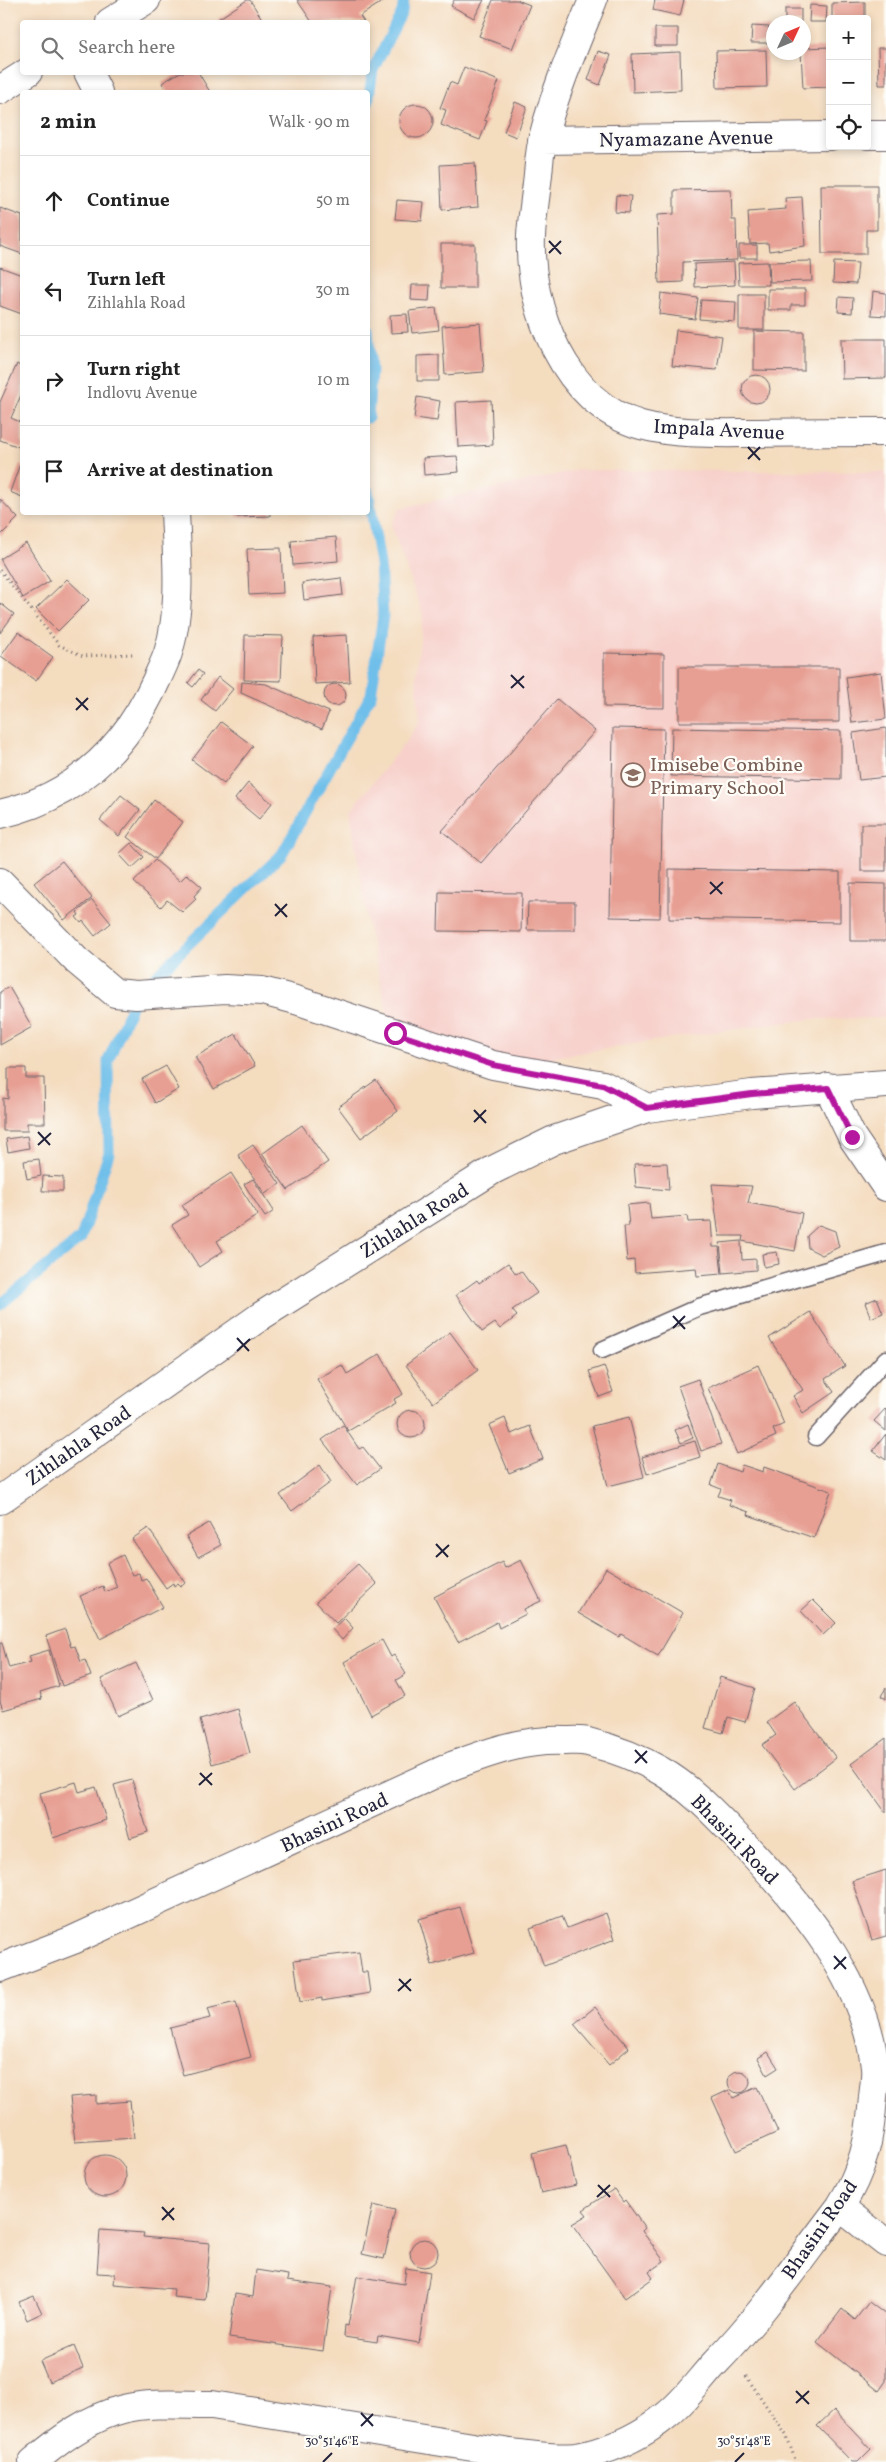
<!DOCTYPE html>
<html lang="en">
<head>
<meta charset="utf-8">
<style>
  :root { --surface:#fff; --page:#f2f2f2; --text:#222; --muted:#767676; --line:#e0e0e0 }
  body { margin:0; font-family:Vollkorn,serif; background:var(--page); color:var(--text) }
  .controls { position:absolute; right:15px; top:15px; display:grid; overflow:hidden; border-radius:5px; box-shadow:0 2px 8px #0003 }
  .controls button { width:45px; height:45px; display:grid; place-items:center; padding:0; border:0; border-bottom:1px solid var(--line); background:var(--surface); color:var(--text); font:25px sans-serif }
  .compass { position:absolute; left:766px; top:15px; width:45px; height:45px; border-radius:50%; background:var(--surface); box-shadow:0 2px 8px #0003; rotate:46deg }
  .stop { position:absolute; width:15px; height:15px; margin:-11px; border:4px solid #b5179e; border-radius:50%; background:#fff }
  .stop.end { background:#b5179e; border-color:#fff; box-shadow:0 1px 5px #0008 }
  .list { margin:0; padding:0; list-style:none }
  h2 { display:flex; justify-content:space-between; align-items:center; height:65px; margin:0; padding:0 20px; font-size:21px }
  h2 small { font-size:16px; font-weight:400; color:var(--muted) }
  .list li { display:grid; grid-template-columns:32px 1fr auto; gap:15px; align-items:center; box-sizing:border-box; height:90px; padding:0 20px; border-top:1px solid var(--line) }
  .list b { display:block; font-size:19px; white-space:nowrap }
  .list p { margin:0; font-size:16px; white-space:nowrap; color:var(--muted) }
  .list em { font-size:16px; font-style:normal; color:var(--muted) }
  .icon { flex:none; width:28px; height:28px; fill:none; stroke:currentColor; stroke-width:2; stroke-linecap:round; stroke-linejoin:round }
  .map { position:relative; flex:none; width:886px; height:2462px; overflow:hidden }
  .search { position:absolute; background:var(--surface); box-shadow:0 2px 8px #0003; left:20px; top:20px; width:350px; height:55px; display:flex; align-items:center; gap:12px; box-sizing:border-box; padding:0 18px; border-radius:5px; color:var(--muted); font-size:19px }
  .panel { position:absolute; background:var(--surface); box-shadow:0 2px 8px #0003; left:20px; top:90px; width:350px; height:425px; border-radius:5px }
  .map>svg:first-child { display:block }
</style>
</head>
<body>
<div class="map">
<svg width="886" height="2462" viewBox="0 0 886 2462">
  <rect width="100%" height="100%" fill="#fdfcf7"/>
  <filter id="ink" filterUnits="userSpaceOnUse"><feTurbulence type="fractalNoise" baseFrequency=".02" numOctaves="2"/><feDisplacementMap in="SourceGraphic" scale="10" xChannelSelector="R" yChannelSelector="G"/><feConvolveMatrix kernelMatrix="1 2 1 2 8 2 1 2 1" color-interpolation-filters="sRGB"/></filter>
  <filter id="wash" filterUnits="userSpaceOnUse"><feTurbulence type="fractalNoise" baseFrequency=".0096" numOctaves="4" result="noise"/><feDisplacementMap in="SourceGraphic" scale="20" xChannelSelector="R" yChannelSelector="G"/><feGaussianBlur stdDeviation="1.12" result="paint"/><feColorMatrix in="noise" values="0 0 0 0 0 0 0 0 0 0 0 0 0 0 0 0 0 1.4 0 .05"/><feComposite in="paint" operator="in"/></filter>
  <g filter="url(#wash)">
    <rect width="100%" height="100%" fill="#f4dcbf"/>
    <!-- built -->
    <path fill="#f7d0cb" d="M578,470L886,472V1018L812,1019L678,1037L505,1065L391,1028L369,932L350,811L409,738L420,720L416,677L423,615L391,525L400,508Z"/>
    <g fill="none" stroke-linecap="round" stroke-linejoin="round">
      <!-- stream -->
      <path stroke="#70bfea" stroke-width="11" d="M368,102L373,70L402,12L404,0
        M368,330L371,370L368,418
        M0,1305L81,1238L109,1153L108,1061L136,995L282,854L371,695L383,616L380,564L368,491"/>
    </g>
    <g id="blocks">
      <!-- building -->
      <path fill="#e79f93" d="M247,0H250L264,22H220L218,19Z
        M297,0H385L360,16L364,22H312Z
        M454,0H484L474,18L451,6Z
        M493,0H517L530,5L512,49L479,36Z
        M655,0H684L680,16L653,10Z
        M865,2V19H832V3Z
        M810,5L827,6L826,22H809Z
        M785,9H801V22H785Z
        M752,26L769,27L768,43H751Z
        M655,28H678V46H655Z
        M830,47V87L803,88L801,52H804V48Z
        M878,48H886V85H879Z
        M766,50L767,87L717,88L716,51Z
        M598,51L611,55L600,85L588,80Z
        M680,52L681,90L633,92L632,54Z
        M464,67L499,81L484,120L487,121L480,140L441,125L446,110L440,108L450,82L457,85Z
        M180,72H198L210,92H167L162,83Z
        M515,102L527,107L516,137L504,132Z
        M399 121a17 17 0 1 1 34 0a17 17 0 1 1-34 0Z
        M475,163L478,207L442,210L440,165Z
        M821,185H877V230H866V254H822Z
        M731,189L732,220H736L737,260L683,262V282L659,283L657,215L674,214V190Z
        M616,195L631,196L629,213L615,212Z
        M802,197L805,246L769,251L768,243L750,244L748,212L786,209L785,198Z
        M397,200L424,202L422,221L395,219Z
        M0,208L22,216V254L0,246Z
        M441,244H475V288H441Z
        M739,245H757V258H739Z
        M811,261L812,281L770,282L769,262Z
        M734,262L735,285L695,287L694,264Z
        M768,262L769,285H739L738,263Z
        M834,262L858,263L856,284L833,283Z
        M0,267L22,275V314L0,306Z
        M412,285H430L429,301L411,300Z
        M768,289H805V305H791V310H768Z
        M873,291L886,293V316L871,315Z
        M661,293L698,298L695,319L659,314Z
        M739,294H764V330H739Z
        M839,297L853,298L852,313L838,312Z
        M701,300L736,302L735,322L699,319Z
        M436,308L439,330L412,333L409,311Z
        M407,314L408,332L391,333L390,315Z
        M480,323L484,372L445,375L442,326Z
        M676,330L722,336L717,370L672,366Z
        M754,331L804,332V371L754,370Z
        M841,339H886V378L842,379Z
        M439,355V381H417V356Z
        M17,364L22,367V393L11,418L22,423V448L0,440V402Z
        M742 389a14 14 0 1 1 28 0a14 14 0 1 1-28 0Z
        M417,397L440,401L437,421L414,418Z
        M491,400L493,445L458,447L456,402Z
        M457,456L459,472L424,475L423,458Z
        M20,464L22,465V497L10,492Z
        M0,499L18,518L0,536Z
        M237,512H270V516L237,517Z
        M336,537L338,561L293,565L291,541Z
        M26,543L50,581L23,598L0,559Z
        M281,548L283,593L249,595L247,549Z
        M341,578L343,595L304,600L302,583Z
        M67,579L89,600L58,631L36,609Z
        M0,603L14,614L0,633Z
        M18,632L53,657L36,681L1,656Z
        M245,635L283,636L281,681L244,680Z
        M347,635L350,682L315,684L313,637Z
        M604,653L664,654V708L604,707Z
        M679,667H839V722H679Z
        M198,670L203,674L193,687L188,683Z
        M881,672L886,719L852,723L846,677Z
        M218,677L233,689L215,711L201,700Z
        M242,682L266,684L329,712L322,729L241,693Z
        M324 695a11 11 0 1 1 22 0a11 11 0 1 1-22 0Z
        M557,699L595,731L481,863L442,831Z
        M221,722L253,746L224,784L192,760Z
        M613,728L664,729L660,918L610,917Z
        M672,728L841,731V779L671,776Z
        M886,728V777L859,780L853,733Z
        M248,783L272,803L259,819L235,799Z
        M121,795L140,810L119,836L100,820Z
        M154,800L183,822L156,859L127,837Z
        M861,824H886V871H861Z
        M131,843L144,857L132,868L119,854Z
        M155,860L180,881L187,874L202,887L194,896L196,899L182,912L167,900L161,907L134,882Z
        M62,861L92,898L64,920L34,883Z
        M669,869L840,872V922L669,919Z
        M850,883L886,884V941H850Z
        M439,892L522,893L521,932L438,931Z
        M92,900L111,923L95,936L83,921L81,923L76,917L79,915L77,912Z
        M528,902H575V930H527Z
        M9,987L32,1027L0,1045V992Z
        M236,1034L255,1066L214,1089L195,1057Z
        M166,1066L179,1089L155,1103L142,1079Z
        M8,1068H26V1078H44L45,1123H27V1131H3V1098L8,1099Z
        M376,1080L398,1111L361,1138L338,1107Z
        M302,1125L328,1162L288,1190L262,1154Z
        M27,1136L29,1148L8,1152L6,1139Z
        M253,1145L280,1184L265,1194L238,1155Z
        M39,1159L41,1176L27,1179L24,1161Z
        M667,1163L669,1190L636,1187L634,1164Z
        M231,1173L258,1215L217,1241L223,1251L199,1267L172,1225L188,1215L182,1205Z
        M43,1176L63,1177V1191H42Z
        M253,1179L274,1211L265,1217L244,1184Z
        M712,1184L752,1186L748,1203L802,1213L795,1251L742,1241L743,1236H719Z
        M649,1203L651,1219L687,1216L688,1222L711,1221L713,1247H719L722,1274L697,1276L696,1268L635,1273L634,1260L627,1261L624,1226H629L627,1205Z
        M819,1225L835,1231L839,1247L822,1255L808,1248L807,1236Z
        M741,1241L742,1260L756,1259V1270L723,1273L720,1243Z
        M777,1252L779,1264L764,1267L762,1254Z
        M508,1263L516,1274L521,1271L537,1293L512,1310L517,1316L500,1329L495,1323L482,1332L456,1295L477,1280L479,1283Z
        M877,1298L883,1313L871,1318L865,1303Z
        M810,1312L845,1366L825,1379L834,1392L803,1413L793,1396L803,1390L769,1338Z
        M450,1332L478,1370L433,1403L406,1365Z
        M380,1354L403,1394L394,1399L396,1403L348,1431L317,1379L342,1365L347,1374Z
        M758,1365L784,1424L773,1429L776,1436L737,1454L708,1388Z
        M604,1366L613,1392L599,1397L589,1371Z
        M698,1379L721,1444L701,1451L678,1386Z
        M886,1408V1431L874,1421Z
        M397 1424a14 14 0 1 1 28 0a14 14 0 1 1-28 0Z
        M629,1417L644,1477L608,1486L592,1426Z
        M505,1418L511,1434L530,1426L543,1459L509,1473L489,1425Z
        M688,1424L693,1438L681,1443L675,1430Z
        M343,1425L359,1449L363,1447L380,1469L357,1485L322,1440Z
        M885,1435L886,1436V1460L873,1451Z
        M695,1441L700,1457L647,1474L642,1457Z
        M718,1464L740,1472L742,1465L763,1472L764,1467L831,1491L814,1538L748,1515L749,1512L729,1505L731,1500L718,1496L721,1489L711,1485Z
        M320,1465L331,1482L292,1511L280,1495Z
        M209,1523L221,1545L198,1557L186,1536Z
        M148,1528L186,1583L181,1586L178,1583L174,1586L173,1583L166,1588L132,1539Z
        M123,1555L132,1575L139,1573L141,1580L146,1578L163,1607L100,1639L80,1596L103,1586L105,1592L117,1587L107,1563Z
        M521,1560L541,1601L524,1609L526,1614L499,1628L497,1622L458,1642L434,1597L502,1562L505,1568Z
        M358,1564L377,1584L336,1623L316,1602Z
        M606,1568L683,1613L658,1656L621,1634L619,1637L578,1613Z
        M813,1600L836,1623L823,1635L801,1611Z
        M344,1618L353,1628L342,1640L332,1629Z
        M65,1629L71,1647L75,1646L81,1662L85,1660L91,1676L62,1686L46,1636Z
        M382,1640L391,1657L394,1655L406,1674L396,1680L405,1696L371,1715L344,1662Z
        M0,1643H2L9,1668L31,1662L29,1656L49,1650L59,1686L40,1692L42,1699L3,1710L0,1701Z
        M136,1663L153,1700L118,1716L101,1679Z
        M720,1677L755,1688L745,1722L728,1717L723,1733L705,1728Z
        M886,1688V1699L881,1696Z
        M794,1702L836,1758L795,1789L762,1745L776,1735L767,1722Z
        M238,1709L250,1753L212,1764L200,1720Z
        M886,1738V1813L851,1764Z
        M132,1780L148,1832L130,1838L114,1785Z
        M76,1782L79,1792L96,1787L106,1820L53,1838L40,1793Z
        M886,1870V1936L872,1940L852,1881Z
        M460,1907L474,1953L432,1965L419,1919Z
        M606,1913L615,1939L544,1966L530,1928L562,1916L567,1928Z
        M359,1952L362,1972H367L370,1993L322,2001V1998L300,2002L294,1960Z
        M236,2002L251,2057L183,2075L170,2028L210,2018L207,2009Z
        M595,2007L629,2048L609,2065L574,2024Z
        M768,2052L778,2068L767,2075L758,2058Z
        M728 2082a11 11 0 1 1 22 0a11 11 0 1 1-22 0Z
        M757,2087L778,2132L736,2151L712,2098L729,2090L733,2098Z
        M96,2095V2104L130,2101L134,2138L75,2142L70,2097Z
        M566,2145L576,2185L541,2193L532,2153Z
        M84 2176a21 21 0 1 1 42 0a21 21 0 1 1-42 0Z
        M614,2189L623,2202L625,2200L645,2228L642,2231L664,2261L649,2272L653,2278L625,2298L572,2224L587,2215L583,2210Z
        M373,2205L395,2210L384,2259L362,2254Z
        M100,2230L144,2233L143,2237L210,2243L205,2300L173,2297L174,2289L114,2284L115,2274L97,2273Z
        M410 2253a14 14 0 1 1 28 0a14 14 0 1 1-28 0Z
        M406,2268L430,2272L419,2343L378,2336L377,2342L344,2337L345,2325L348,2326L357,2276L404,2284Z
        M256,2270L288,2275L287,2281L332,2287L323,2351L229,2338L235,2294L253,2297Z
        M34,2296L42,2313L27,2320L19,2302Z
        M869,2302L886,2315V2381L879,2391L817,2342L842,2309L855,2320Z
        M74,2346L83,2368L49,2382L40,2361Z
        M834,2410L871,2449L858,2462H852L817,2426Z"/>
    </g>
  </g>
  <g filter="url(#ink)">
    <use href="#blocks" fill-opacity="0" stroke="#6c6369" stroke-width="1"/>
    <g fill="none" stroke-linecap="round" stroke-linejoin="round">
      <!-- service casing -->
      <g stroke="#6c6369" stroke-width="19">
        <path id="service" d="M602,1350L699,1307L886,1253
          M816,1437L886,1359"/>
      </g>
      <!-- minor casing -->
      <g stroke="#6c6369" stroke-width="30">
        <path id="minor" d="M593,0C575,45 555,91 543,138C539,153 539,169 537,183C535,201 532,219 531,236C528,308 565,404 641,425C678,435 719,433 758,433C800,432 843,432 886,432
          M110,22L146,0
          M88,72L98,92
          M0,90L28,72
          M867,135H886
          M542,140L830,136
          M0,814C75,797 125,749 156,681C160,672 165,662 168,653C182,608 177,558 175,512
          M0,882L77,961L115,993L136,995L225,989L262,991L296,1000L493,1065L603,1085L647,1108
          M828,1087L852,1137L886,1187
          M0,1500L261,1316L493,1170L554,1140L647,1108L752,1094L886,1084
          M0,1968L73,1940L452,1766C490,1752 524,1739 565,1741C572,1741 581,1740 588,1742C612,1748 639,1758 661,1771C689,1787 713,1812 735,1835C796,1898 865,1977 875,2067C876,2077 874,2087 873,2097C870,2140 863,2170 840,2207C800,2259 762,2315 716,2362C700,2379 686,2400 667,2415C644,2434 615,2448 586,2455C562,2461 534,2455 510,2453L212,2405C182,2405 152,2402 123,2409C90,2417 59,2440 33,2462
          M840,2207L886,2243"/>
      </g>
      <!-- path -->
      <path stroke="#6c6369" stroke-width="3" stroke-dasharray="1 4" stroke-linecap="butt" d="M0,570L59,645L83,656L133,654
        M746,2376L786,2435L796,2462"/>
      <!-- service -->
      <use href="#service" stroke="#fff" stroke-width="16"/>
      <!-- minor -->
      <use href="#minor" stroke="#fff" stroke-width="28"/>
    </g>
  </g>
  <g fill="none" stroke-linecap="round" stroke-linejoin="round" filter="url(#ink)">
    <!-- route -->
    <path stroke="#b5179e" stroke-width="6" d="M395,1033L493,1065L603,1085L647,1108L752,1094L828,1088L852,1137"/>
  </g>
  <!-- ticks -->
  <path fill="none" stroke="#22223b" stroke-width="2" d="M549,241L561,254M549,253L561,241M748,447L760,460M748,459L760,447M511,675L524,688M511,688L524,676M76,698L88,710M76,710L88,698M710,882L722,894M710,894L723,882M275,904L287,917M275,916L287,904M474,1110L486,1123M474,1122L486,1110M38,1132L50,1145M38,1145L51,1133M673,1316L685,1329M673,1328L685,1316M237,1338L249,1351M237,1351L250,1339M436,1544L448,1557M436,1557L449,1545M635,1750L647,1763M635,1763L647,1751M200,1773L212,1785M199,1785L212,1773M834,1956L846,1969M834,1969L846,1957M399,1979L411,1991M398,1991L411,1979M598,2185L610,2197M597,2197L610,2185M162,2207L174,2220M162,2220L174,2208M796,2391L809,2404M796,2403L809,2391M361,2413L373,2426M361,2426L373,2414M323,2462L332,2453M735,2462L744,2453"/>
  <!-- icons -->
  <defs>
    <g id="school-ring" transform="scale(1.25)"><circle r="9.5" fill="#fdfcf7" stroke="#8d6e63" stroke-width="1.5"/><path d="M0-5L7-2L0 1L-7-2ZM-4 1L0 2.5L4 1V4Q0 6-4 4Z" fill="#8d6e63"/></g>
  </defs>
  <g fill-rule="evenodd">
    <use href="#school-ring" x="633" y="775"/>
  </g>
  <g text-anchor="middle" stroke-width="4.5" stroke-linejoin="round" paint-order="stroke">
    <!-- street labels -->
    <g font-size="20" fill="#22223b" stroke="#fdfcf7">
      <text transform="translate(686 138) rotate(-1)" y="7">Nyamazane Avenue</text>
      <text transform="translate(719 429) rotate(3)" y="7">Impala Avenue</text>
      <text transform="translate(414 1220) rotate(-32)" y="7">Zihlahla Road</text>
      <text transform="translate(78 1445) rotate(-35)" y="7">Zihlahla Road</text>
      <text transform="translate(334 1822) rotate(-25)" y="7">Bhasini Road</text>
      <text transform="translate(735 1839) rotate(46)" y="7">Bhasini Road</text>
      <text transform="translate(819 2229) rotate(-55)" y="7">Bhasini Road</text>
    </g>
    <!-- education labels -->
    <g font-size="20" fill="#785e54" stroke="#fdfcf7" text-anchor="start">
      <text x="650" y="771">Imisebe Combine<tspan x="650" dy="23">Primary School</tspan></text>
    </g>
  </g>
  <g font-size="12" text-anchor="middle" fill="#22223b" stroke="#fdfcf7" stroke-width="4.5" stroke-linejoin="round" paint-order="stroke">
    <text x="332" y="2445">30°51'46"E</text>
    <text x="744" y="2445">30°51'48"E</text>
  </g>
</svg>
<div class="controls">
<button>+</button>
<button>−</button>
<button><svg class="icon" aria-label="locate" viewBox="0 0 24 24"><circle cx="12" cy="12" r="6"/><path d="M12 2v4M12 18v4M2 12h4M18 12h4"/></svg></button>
</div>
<svg class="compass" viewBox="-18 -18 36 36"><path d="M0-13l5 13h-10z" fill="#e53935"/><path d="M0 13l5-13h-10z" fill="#767676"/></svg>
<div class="stop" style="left:395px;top:1033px"></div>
<div class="stop end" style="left:852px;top:1137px"></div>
<div class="search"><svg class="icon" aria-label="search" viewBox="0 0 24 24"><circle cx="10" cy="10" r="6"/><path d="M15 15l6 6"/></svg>Search here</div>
<section class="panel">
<h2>2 min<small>Walk · 90 m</small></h2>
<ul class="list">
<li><svg class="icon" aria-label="ahead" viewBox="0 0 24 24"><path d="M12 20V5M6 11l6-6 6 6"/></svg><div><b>Continue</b></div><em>50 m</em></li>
<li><svg class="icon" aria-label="left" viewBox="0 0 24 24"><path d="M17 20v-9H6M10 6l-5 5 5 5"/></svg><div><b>Turn left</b><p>Zihlahla Road</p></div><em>30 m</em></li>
<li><svg class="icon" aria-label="right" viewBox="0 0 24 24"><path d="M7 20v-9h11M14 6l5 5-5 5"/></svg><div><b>Turn right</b><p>Indlovu Avenue</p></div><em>10 m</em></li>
<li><svg class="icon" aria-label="arrive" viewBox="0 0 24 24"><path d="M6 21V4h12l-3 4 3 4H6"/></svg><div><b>Arrive at destination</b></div></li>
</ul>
</section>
</div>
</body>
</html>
